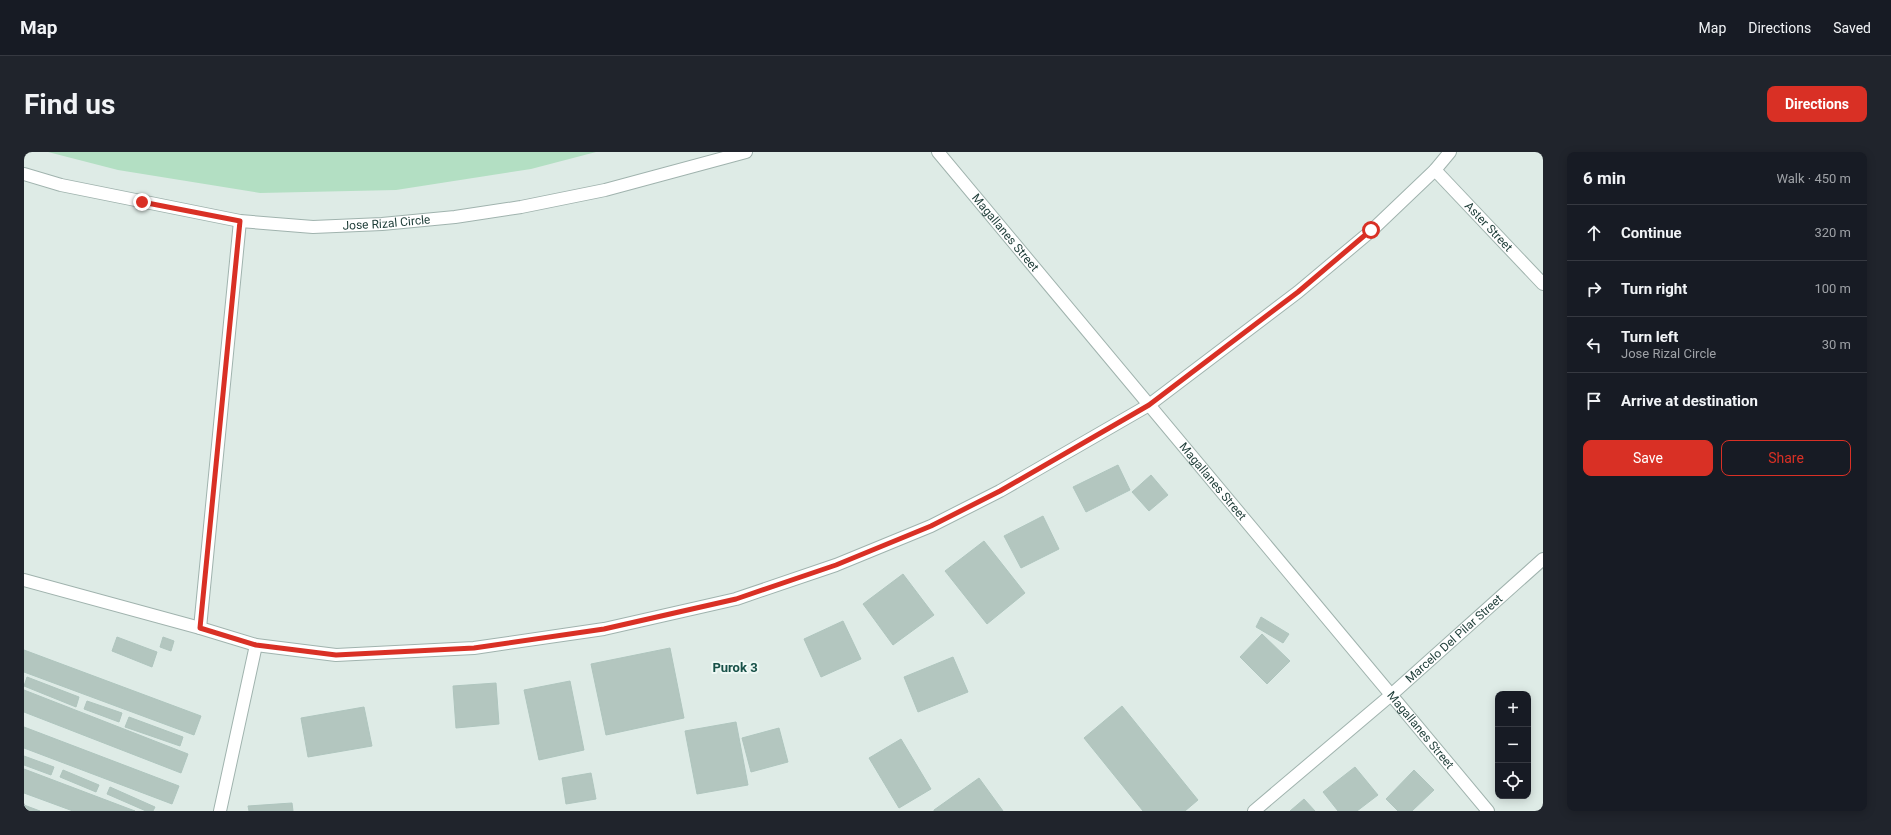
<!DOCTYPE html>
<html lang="en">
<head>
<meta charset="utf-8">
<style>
  :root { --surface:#171b24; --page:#20242c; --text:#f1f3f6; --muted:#9ea1a6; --line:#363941; --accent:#d93025 }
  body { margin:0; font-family:Roboto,sans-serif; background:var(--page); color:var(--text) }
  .controls { position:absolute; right:12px; bottom:12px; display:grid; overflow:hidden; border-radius:8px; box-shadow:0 2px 10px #0003 }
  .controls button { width:36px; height:36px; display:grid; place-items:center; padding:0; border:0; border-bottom:1px solid var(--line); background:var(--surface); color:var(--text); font:20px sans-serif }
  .stop { position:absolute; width:12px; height:12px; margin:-9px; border:3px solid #d93025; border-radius:50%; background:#fff }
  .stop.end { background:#d93025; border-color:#fff; box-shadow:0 1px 4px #0008 }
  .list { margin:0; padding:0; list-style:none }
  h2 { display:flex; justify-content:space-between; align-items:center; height:52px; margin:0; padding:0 16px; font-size:17px }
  h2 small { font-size:13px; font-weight:400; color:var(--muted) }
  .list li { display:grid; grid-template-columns:26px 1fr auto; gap:12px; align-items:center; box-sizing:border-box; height:56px; padding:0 16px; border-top:1px solid var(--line) }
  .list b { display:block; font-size:15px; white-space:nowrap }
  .list p { margin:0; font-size:13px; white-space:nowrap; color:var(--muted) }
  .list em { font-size:13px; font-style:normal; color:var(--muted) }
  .actions { display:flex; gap:8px; padding:12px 16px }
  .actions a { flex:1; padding:9px 0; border:1px solid var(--accent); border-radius:8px; text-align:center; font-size:14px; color:var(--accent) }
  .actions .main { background:var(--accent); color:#fff }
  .icon { flex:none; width:22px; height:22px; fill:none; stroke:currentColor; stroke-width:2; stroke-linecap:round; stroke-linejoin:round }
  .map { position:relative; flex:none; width:1519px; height:659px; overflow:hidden; border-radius:8px }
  header { display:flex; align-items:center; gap:24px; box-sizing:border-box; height:56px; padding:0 20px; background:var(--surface); border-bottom:1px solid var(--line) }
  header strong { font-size:19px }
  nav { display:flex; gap:22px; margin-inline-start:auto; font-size:14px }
  .intro { display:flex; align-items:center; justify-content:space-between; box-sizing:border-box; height:96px; padding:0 24px }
  h1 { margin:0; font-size:28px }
  .button { padding:10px 18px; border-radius:8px; background:var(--accent); color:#fff; font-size:14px; font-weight:700 }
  main { display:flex; gap:24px; padding:0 24px }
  aside { flex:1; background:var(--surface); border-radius:8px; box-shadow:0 2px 10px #0003 }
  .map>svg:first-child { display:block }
</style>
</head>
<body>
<header>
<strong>Map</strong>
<nav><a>Map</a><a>Directions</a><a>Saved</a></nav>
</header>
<div class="intro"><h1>Find us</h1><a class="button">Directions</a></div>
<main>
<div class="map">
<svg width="1519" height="659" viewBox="0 0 1519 659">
  <rect width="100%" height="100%" fill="#deebe6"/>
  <!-- green -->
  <path fill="#b3dfc3" d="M24,0H572L507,17L372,38L236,41L94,18Z"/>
  <!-- building -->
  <path fill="#b3c6bf" stroke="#afc5be" d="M1094,313L1106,338L1062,360L1049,335Z
    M1127,323L1144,343L1125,359L1108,340Z
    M1019,364L1035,397L997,416L980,384Z
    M960,389L1001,441L963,472L921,419Z
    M879,422L910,463L869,493L839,452Z
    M1237,465L1265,482L1259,491L1232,475Z
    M819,469L837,507L797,525L780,487Z
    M1238,482L1266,509L1243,532L1216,505Z
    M93,485L133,500L128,515L88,499Z
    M139,485L150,489L147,499L136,495Z
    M646,496L660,566L582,583L567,512Z
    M0,498L177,564L170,583L0,520Z
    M929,505L944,540L894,560L880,525Z
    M3,525L55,545L52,555L0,534Z
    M546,529L560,598L515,608L500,538Z
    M472,531L475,572L432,576L429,534Z
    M0,538L164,602L157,621L0,560Z
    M63,549L98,561L95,570L60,557Z
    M1098,554L1174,648L1161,659H1119L1060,586Z
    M340,555L348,594L284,605L277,566Z
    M105,565L159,585L156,594L101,575Z
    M712,570L724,633L673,642L661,579Z
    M0,575L155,634L148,652L0,596Z
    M755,576L764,610L727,620L718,586Z
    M877,587L907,637L875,656L845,606Z
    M0,604L30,615L27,623L0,613Z
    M1331,615L1354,643L1333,659H1314L1299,640Z
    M0,617L111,659H49L0,641Z
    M39,618L75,633L72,640L36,625Z
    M1390,618L1410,638L1388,659H1374L1362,647Z
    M567,621L572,647L542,652L538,626Z
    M955,626L979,659H910V658Z
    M86,635L131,655L129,659H122L83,642Z
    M1280,647L1291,659H1266Z
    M268,651L269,659H225L224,654Z
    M0,653L16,659H0Z"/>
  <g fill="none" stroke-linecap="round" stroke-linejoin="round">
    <!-- minor casing -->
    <g stroke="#a0b3ae" stroke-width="14">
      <g id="minor">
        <path id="s1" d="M914,0L1464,659"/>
        <path id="s2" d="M1411,18L1519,132"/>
        <path id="s3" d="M0,22L37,33L216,69L289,75L358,72L431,65L497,55L581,38L722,0"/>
        <path d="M0,428L176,476L232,493L312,503L450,496L580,477L712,447L812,413L907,374L976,339L1125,253L1274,140L1347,79L1411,18L1426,0"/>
        <path d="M176,476L216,69"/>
        <path d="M196,659L232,493"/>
        <path id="s4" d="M1230,659L1367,543L1519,407"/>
      </g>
    </g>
    <!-- minor -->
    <use href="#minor" stroke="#fff" stroke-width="12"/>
  </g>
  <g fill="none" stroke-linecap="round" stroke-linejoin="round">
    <!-- route -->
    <path stroke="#d93025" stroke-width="5" d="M118,50L216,69L176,476L232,493L312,503L450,496L580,477L712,447L812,413L907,374L976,339L1125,253L1274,140L1347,78"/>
  </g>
  <g text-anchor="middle" stroke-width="4" stroke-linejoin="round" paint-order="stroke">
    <!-- street labels -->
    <g font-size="12" fill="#1d3c37" stroke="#eef8f4">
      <text dy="4" stroke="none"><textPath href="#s3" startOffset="368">Jose Rizal Circle</textPath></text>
      <text dy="4" stroke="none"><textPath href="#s2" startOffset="78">Aster Street</textPath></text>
      <text dy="4" stroke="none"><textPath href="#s1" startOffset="105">Magallanes Street</textPath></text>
      <text dy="4" stroke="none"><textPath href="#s1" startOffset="429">Magallanes Street</textPath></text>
      <text dy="4" stroke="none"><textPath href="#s4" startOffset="264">Marcelo Del Pilar Street</textPath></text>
      <text dy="4" stroke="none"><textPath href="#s1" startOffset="753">Magallanes Street</textPath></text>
    </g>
    <!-- neighbourhood labels -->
    <g font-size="13" font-weight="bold" fill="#175047" stroke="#eef8f4">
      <text x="711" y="520">Purok 3</text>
    </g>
  </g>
</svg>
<div class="controls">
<button>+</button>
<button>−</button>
<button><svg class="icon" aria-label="locate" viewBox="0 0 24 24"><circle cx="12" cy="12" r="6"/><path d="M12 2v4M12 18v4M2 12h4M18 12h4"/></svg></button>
</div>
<div class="stop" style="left:1347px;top:78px"></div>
<div class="stop end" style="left:118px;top:50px"></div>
</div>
<aside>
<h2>6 min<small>Walk · 450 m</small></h2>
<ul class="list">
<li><svg class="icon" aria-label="ahead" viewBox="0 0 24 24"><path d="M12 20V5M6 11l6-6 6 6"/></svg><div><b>Continue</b></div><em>320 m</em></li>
<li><svg class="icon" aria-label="right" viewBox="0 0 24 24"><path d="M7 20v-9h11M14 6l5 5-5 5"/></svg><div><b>Turn right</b></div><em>100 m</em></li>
<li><svg class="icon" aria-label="left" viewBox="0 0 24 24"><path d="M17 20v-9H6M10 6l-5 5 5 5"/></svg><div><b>Turn left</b><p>Jose Rizal Circle</p></div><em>30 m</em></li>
<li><svg class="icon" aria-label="arrive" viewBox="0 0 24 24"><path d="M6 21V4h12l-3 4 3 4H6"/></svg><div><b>Arrive at destination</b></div></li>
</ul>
<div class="actions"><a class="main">Save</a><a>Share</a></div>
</aside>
</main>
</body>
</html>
